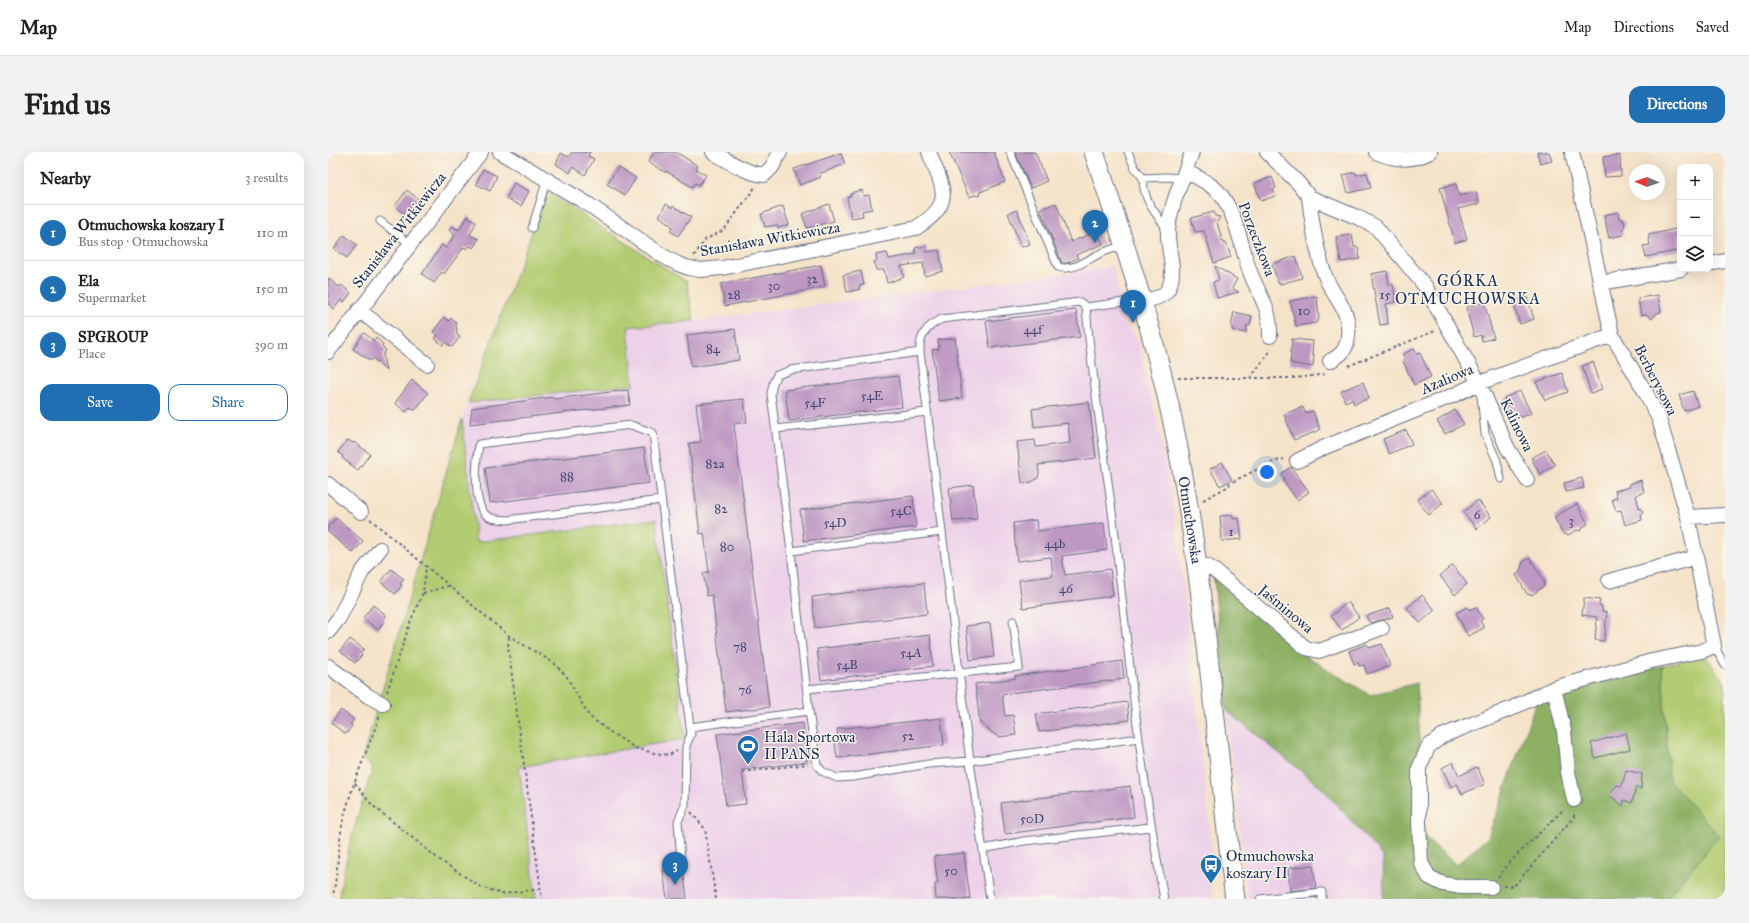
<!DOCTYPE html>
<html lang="en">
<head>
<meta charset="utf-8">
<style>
  :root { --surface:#fff; --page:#f2f2f2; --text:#202124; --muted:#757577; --line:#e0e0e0; --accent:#1f6fb2 }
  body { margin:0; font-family:"IM FELL Great Primer",serif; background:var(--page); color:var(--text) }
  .controls { position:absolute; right:12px; top:12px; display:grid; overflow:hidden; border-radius:8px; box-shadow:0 4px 16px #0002 }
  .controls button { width:36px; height:36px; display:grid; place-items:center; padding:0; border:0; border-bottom:1px solid var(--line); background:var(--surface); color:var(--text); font:20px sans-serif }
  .compass { position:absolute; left:1301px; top:12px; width:36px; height:36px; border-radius:50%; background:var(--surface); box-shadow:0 4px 16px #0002; rotate:272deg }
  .you { position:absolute; left:939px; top:320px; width:14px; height:14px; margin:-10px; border:3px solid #fff; border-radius:50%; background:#1a73e8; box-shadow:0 0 0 6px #1a73e833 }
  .badge { display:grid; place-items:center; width:26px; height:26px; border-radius:50%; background:var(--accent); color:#fff; font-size:13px; font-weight:700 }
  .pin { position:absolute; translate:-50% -33px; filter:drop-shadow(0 1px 2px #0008) }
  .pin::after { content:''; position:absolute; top:21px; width:14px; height:12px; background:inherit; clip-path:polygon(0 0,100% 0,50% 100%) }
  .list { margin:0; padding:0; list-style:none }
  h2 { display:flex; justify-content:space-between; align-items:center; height:52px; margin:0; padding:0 16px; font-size:17px }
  h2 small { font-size:13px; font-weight:400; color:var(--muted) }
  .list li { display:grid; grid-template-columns:26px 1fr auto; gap:12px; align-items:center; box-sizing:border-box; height:56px; padding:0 16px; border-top:1px solid var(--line) }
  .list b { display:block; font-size:15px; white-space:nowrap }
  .list p { margin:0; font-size:13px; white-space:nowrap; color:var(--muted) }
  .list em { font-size:13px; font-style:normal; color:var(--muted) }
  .actions { display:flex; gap:8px; padding:12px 16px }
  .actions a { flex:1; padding:9px 0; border:1px solid var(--accent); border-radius:12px; text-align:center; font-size:14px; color:var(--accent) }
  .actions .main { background:var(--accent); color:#fff }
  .icon { flex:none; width:22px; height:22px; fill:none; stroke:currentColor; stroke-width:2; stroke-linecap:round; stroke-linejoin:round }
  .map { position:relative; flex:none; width:1397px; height:747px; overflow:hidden; border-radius:12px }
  header { display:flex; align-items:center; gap:24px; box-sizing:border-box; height:56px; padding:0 20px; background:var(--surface); border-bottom:1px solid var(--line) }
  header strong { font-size:19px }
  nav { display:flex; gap:22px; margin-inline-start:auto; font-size:14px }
  .intro { display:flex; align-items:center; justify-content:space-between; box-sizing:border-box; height:96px; padding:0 24px }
  h1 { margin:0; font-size:28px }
  .button { padding:10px 18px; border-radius:12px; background:var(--accent); color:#fff; font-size:14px; font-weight:700 }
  main { display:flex; gap:24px; padding:0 24px }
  aside { flex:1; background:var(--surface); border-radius:12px; box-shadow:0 4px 16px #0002 }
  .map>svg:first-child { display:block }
</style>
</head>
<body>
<header>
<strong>Map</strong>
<nav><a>Map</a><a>Directions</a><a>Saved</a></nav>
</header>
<div class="intro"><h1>Find us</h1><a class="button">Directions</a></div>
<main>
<aside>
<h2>Nearby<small>3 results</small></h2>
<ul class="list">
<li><span class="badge">1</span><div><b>Otmuchowska koszary I</b><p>Bus stop · Otmuchowska</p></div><em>110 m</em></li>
<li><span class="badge">2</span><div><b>Ela</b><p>Supermarket</p></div><em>150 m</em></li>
<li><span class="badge">3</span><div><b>SPGROUP</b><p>Place</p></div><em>390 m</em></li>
</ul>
<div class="actions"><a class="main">Save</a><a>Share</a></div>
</aside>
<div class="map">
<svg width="1397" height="747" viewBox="0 0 1397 747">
  <rect width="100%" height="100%" fill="#fbf7ec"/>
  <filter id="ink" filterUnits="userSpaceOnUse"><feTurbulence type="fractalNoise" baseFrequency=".025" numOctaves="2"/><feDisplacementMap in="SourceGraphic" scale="8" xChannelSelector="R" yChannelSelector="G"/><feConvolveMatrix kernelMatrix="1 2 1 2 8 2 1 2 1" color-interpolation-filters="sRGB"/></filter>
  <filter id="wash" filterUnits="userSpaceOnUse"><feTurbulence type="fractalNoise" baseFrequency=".012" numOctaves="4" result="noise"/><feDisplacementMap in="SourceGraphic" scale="16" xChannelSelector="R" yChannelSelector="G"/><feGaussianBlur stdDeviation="0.9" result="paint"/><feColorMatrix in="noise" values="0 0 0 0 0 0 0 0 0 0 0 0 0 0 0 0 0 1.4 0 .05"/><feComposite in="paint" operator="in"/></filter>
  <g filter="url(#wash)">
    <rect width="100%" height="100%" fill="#f5e3c9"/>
    <!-- built -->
    <path fill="#edd1e9" d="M785,115L800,175L809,187L826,256L844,346L860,475L884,698L881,716L884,747H207L191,615L357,587L328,367L148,390L134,267L140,251L306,233L300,175L366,169Z
      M898,558L994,636L1055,705L1056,747H920Z"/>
    <!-- green -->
    <path fill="#b2cc71" stroke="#667e68" d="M219,40L359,130L366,169L300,175L306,233L140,251Z
      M134,267L148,390L328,367L357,587L191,615L208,747H10L23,687L45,615L34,607Z
      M1377,503L1397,531V747H1338L1390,684L1341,628L1334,514Z"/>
    <!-- forest -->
    <path fill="#8db063" stroke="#547060" d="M886,427L976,503L1042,543L1089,531L1096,684L1128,713L1160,685L1210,545L1334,514L1341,628L1391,684L1338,747H1056L1055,705L994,636L898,558Z"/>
    <g id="blocks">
      <!-- building -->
      <path fill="#be98c3" d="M244,0H262L260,4L266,7L257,23L245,15L242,21L228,12L233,1L240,5Z
        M326,0H348L370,14L368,17L378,23L371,33L367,31L364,35L338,19L337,20L320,10Z
        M621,0H666L677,30L652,40L651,44L647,43L641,45Z
        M687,0H707L719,29L703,36Z
        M1209,0H1221L1224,9L1212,12Z
        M513,1L517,12L491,22L493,25L472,33L466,17Z
        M1292,3L1293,24L1277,25L1275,5Z
        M290,15L308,26L297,43L279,32Z
        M155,17L169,24L162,39L148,32Z
        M1027,20L1028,23L1039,21L1043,36L1020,41L1015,23Z
        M944,25L948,36L945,37L947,44L933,49L926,31Z
        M186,31L201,39L193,54L178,47Z
        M1128,32L1131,44L1148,40L1151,52L1130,57L1139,87L1127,91L1112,36Z
        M79,38L94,50L86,60L80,56L76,61L67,54Z
        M534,38L535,44L541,43L544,57L534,59L535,64L523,66L519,45L523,44L522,42H525V40Z
        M728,51L743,90L769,79L775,92L748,103L750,106L739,111H734L712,57Z
        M338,52L344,56L345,54L363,65L350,84L342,79L345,75L331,64Z
        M501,52L506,69L479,76L474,62Z
        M455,54L461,73L450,76L449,73L437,75L433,62Z
        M689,58L702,92L693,95L680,61Z
        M886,60L887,64L892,65L889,70L895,92L898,90L903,105L886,111L876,79L867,80L863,66Z
        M1290,60L1291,66L1296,69L1297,73L1294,78L1295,83L1281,86L1276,63Z
        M140,64L148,70L142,83L151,87L145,96L142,94L139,97L136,95L116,122L114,120L106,131L94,122L114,93L118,96L127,83L121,78L124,74L131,78Z
        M1352,76V98L1318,105L1315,94L1322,93L1320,83Z
        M16,83L29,93L19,106L6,97Z
        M1024,83L1026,95H1030L1032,107L1013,110L1008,85Z
        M598,94L599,100L611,98L615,119L597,124L595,111L573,114L576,125L559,131L556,118H548L546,110L549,109L548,103L559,101L561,107L588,102L587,96Z
        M968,104L974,126L952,132V130L950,131L944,112Z
        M493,113L497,135L397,154L393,132Z
        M887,114L909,127L904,136L911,140L889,146L885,130L891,128Z
        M533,119L536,133L531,134L532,137L519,140L515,123Z
        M1059,119L1061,133L1065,132L1068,150L1058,152L1060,172L1052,173L1043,122Z
        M0,126L11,135L13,133L23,141L16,150L13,148L6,157L0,152Z
        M1330,143L1333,160L1329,161L1324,167L1318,162L1313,163L1310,146Z
        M989,144L991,167L988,171L968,174L962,149Z
        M1199,145L1206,167L1192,172L1185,150Z
        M1156,150L1166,186L1154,189L1153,183L1146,185L1138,155Z
        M748,158L752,185L662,196L658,169Z
        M906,160L924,164L922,174L919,173L918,181L904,178V174H903Z
        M116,165L121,169L123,166L128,171L129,183L132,185L124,195L117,190L115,193L107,187L110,183L105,180Z
        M407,177L411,208L363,215L359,183Z
        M36,181L46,189L48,186L55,192L54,194L58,198L55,203L58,219L45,206L43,209L25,197Z
        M627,186L634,246L611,249L604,198L611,197L610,188Z
        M964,187L985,189L984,203H986L985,215L962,211Z
        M1086,197L1089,202L1092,201L1103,225L1086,233L1075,209L1077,207L1075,202Z
        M1265,210L1274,237L1263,241L1254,214Z
        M1234,221L1240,240L1217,248L1208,230Z
        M570,224L574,255L461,269L457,238Z
        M84,228L100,241L87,258L82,255L78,260L67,251Z
        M1035,230L1041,246L1026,252L1024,247L1017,250L1013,239Z
        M300,238L302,253L142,272L144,256L225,245V247Z
        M1192,239L1203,261L1194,265L1190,264L1185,266L1182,260L1172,256L1179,253L1176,246Z
        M1365,239L1370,254L1356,259L1351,243Z
        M416,247L419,270L406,272L441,555L398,560L384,443L379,444L377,431L375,421L381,420L376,381L372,382L361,291L373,290L368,252Z
        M761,250L768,306L710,313L711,321L710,326L704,330L694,331L689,290L707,288L708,295L742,291L740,271L706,275L704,257Z
        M975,255L977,261L985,259L992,278L966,288L956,262Z
        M1127,258L1136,272L1117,282L1109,269Z
        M1078,278L1084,292L1061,302L1055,287Z
        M20,288L25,291L26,290L42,302L30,318L14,306L15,304L10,300Z
        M316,296L321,331L162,351L157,316Z
        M1218,298L1227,313L1212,322L1203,306Z
        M894,310L904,328L892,334L882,317Z
        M963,315L981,340L969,348L955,328L957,327L953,322Z
        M1254,326L1256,336L1238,340L1236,331Z
        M1313,328L1316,340L1308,343L1311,356L1315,359L1313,363L1314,368L1297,373L1293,358L1288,359L1284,347L1289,346L1287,339L1302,335L1301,332Z
        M645,333L649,367L625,369L621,336Z
        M1103,337L1115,351L1101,363L1089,348Z
        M585,344L588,375L476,389L472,358Z
        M1150,348L1163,365L1149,377L1135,360Z
        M1249,352L1260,372L1256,374L1253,379L1249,378L1240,383L1235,382L1226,365Z
        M905,363V367L911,366L914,387L894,389L892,364Z
        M8,366L35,389L25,401L0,380V375Z
        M708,368L709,379L776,371L779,398L734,404L737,423L782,417L785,444L695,456L691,428L725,424L723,405L689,409L685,371Z
        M1202,406L1216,429V434L1204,443L1199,442L1188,423L1191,421L1195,410Z
        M1125,413L1139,432L1127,443L1112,424Z
        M63,417L76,427L72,432L74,433L67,442L53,430Z
        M596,431L599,462L487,476L484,445Z
        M1094,443L1107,458L1092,471L1079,456Z
        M1256,446L1272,448L1271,453L1274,454V459L1279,460L1276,489L1267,488L1269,465L1254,463Z
        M1020,450L1031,465L1014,478L1003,464Z
        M45,453L58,463L55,468L56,469L50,478L35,466Z
        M1139,455L1141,458L1148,455L1155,467L1152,469L1156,476L1140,484L1128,461Z
        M1062,456L1065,465L1042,471L1038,464Z
        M662,471L666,505L642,508L638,474Z
        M602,483L605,514L493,528L489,497Z
        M22,487L36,497L32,501L34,503L27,511L12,499Z
        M1039,492L1041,496L1054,492L1062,514L1039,522L1036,513L1031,514L1030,511L1026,512L1021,499Z
        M794,509L796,527L674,542L677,564L685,563L688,583L670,585L652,571L647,532L688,526L687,524Z
        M799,550L801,568L711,580L708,562Z
        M13,558L26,568L22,572L24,574L18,582L3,571Z
        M613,566L616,593L509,606L507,590H511L509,577L534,574V575Z
        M475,571L479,610L414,618L418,652L398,654L389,582Z
        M1298,581L1302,597L1267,606L1263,591Z
        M1125,610L1131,624L1149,615L1157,632L1134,642L1129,632L1123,635L1114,616Z
        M1298,618L1314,622L1313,637L1308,635L1304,651L1296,648L1295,654L1281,643L1289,633L1294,634Z
        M802,634L806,665L677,682L673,651Z
        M636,701L642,747H608L607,732H610L606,704Z
        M985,713L988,736L962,739L960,716Z
        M355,716L359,747H339L335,718Z"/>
    </g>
  </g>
  <g filter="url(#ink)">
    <use href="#blocks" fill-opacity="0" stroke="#676e83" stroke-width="1"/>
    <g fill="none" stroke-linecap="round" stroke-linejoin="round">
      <!-- service casing -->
      <g stroke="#676e83" stroke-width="9">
        <path id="service" d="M682,0L730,115C745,119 756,110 769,103C777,99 787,96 796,93
          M800,0L807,16L815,26
          M52,69L82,92
          M204,76L219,27
          M840,78C827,61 815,48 815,26L838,25L854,26
          M758,155L811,148
          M592,200L463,218L449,223L445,231L443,242L463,399L481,559L489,613L494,619L509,626L525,625L600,612L642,609L662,747
          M1153,243L1157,282L1169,309L1173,327
          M448,277L599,260
          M333,348L179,368C171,367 162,368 156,361C145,347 148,308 151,292L303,273L325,281L362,575L481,559
          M463,399L614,380
          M1386,494L1397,513
          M479,537L691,515L685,469
          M811,586L642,609L592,200C591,183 599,174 614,167L752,150L758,155C764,229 777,302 786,375C800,499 813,624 836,747
          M655,697L696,689L823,675
          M353,709L350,669L357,653L358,594L363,582L362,575
          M932,747L994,740V747"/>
      </g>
      <!-- minor casing -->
      <g stroke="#676e83" stroke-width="16">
        <path id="minor" d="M172,0L260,52L335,104L350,112L361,116L372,118L394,116L588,76C628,51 615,37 601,0
          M385,0C400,9 418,21 436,23L444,15L452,0
          M939,0L971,32L981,45L1031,66L1048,75L1097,134L1151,231L1179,295L1199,328
          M1048,0C1066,8 1084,10 1102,0
          M858,20C870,25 884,32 893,43C909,65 913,93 921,117C930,143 943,154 942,184
          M981,45C984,72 988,100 998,126C1007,148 1023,158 1020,184C1019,198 1013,203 1002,209
          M1382,112L1397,109
          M1272,131L1353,117
          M814,148C824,148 838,145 842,133C848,117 839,96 840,79C841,55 857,22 864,0
          M31,158L99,212
          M0,200L153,0
          M969,309L997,295L1126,243L1151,231L1284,183
          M0,332L33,360
          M1360,365L1397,363
          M869,414H879L887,419L978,496L991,499L1054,476
          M1281,429L1369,405
          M0,480L11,466L34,420L52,397
          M0,514L40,544L55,552
          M1226,536L1236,579L1240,620L1246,648
          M1163,735H1135L1115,732L1101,725L1093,711L1091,670V616L1100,595L1114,584L1182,557L1226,536L1324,509L1374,499L1386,494L1360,365L1331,267L1318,241L1284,183L1244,0"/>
      </g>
      <!-- secondary casing -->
      <g stroke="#676e83" stroke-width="21">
        <path id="secondary" d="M766,0C798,96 830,192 849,291C878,441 888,595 907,747"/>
      </g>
      <!-- path -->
      <path stroke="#676e83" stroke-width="2" stroke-dasharray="3 3" stroke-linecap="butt" d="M366,104L378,87L396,78L428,34
        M1020,214L1107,179
        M850,226H967L999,222
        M922,226L941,201V196
        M875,348L901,334L902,331L944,310L956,307
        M42,367L181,484L226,511L239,525L261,564L278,577L307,596L326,601L341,603L349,599
        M95,441L120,434
        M181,485L180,494L214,747
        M59,540L83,468L95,441L98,415
        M414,620L480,612
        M27,631L44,653L113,709L153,735L174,742L212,737
        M363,660L377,677L388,747
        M1170,726L1182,710L1236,657
        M1175,734H1186L1246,665V661
        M4,747C11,720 9,692 16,665C25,630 40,597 52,563"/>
      <!-- service -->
      <use href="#service" stroke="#fff" stroke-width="7"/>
      <!-- minor -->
      <use href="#minor" stroke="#fff" stroke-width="14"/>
      <!-- secondary -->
      <use href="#secondary" stroke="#fff" stroke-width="19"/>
    </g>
  </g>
  <!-- icons -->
  <defs>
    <g id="stadium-pin" transform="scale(1.15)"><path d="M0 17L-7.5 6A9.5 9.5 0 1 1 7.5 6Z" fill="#1f6fb2" stroke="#fbf7ec"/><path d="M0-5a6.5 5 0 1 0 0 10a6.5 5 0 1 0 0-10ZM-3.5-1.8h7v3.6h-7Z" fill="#fff"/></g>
    <g id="bus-pin" transform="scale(1.15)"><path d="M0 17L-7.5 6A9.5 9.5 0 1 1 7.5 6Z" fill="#1f6fb2" stroke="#fbf7ec"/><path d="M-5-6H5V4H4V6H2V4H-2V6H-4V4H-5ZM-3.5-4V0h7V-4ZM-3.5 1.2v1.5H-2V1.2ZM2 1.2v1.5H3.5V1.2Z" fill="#fff"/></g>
  </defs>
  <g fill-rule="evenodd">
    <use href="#stadium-pin" x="420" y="594"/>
    <use href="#bus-pin" x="883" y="713"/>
  </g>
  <g text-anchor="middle" stroke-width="3" stroke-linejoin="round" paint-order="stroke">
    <!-- number labels -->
    <g font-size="13" fill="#444977">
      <text x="484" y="131">32</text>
      <text x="446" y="138">30</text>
      <text x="406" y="147">28</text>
      <text x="1057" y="147">15</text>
      <text x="976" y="163">10</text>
      <text x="705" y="182">44f</text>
      <text x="385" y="201">84</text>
      <text x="544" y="248">54E</text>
      <text x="487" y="255">54F</text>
      <text x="387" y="316">82a</text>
      <text x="239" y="329">88</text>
      <text x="393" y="361">82</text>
      <text x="573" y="363">54C</text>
      <text x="1149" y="367">6</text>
      <text x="1243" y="373">3</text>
      <text x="507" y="375">54D</text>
      <text x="903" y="384">1</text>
      <text x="727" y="396">44b</text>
      <text x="399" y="399">80</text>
      <text x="738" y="441">46</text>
      <text x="412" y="499">78</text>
      <text x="583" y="505">54A</text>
      <text x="519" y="517">54B</text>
      <text x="417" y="542">76</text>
      <text x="580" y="588">52</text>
      <text x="704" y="671">50D</text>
      <text x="623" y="723">50</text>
    </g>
    <!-- street labels -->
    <g font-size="15" fill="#1b2f5e" stroke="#fbf7ec">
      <text transform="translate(71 78) rotate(-52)" y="5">Stanisława Witkiewicza</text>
      <text transform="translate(442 87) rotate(-10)" y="5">Stanisława Witkiewicza</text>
      <text transform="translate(929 87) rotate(69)" y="5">Porzeczkowa</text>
      <text transform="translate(1119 227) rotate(-23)" y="5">Azaliowa</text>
      <text transform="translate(1328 228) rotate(63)" y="5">Berberysowa</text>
      <text transform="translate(1189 273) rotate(64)" y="5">Kalinowa</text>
      <text transform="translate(862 368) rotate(81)" y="5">Otmuchowska</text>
      <text transform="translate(958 457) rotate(40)" y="5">Jaśminowa</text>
    </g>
    <!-- poi labels -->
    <g font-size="15" fill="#1b2f5e" stroke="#fbf7ec" text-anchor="start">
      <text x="436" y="590">Hala Sportowa<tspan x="436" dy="17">II PANS</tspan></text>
      <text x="898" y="709">Otmuchowska<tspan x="898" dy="17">koszary II</tspan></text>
    </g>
    <!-- neighbourhood labels -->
    <g font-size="16" letter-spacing="1" fill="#1b2f5e" stroke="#fbf7ec">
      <text x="1140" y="134">GÓRKA<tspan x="1140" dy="18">OTMUCHOWSKA</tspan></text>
    </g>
  </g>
</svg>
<div class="controls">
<button>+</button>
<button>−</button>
<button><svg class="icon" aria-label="layers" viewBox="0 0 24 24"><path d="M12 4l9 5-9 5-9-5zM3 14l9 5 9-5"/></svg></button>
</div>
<svg class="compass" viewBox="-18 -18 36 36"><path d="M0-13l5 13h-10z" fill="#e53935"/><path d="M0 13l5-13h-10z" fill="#757577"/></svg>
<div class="you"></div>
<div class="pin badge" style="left:805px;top:171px">1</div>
<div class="pin badge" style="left:767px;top:91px">2</div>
<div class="pin badge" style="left:347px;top:733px">3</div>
</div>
</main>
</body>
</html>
